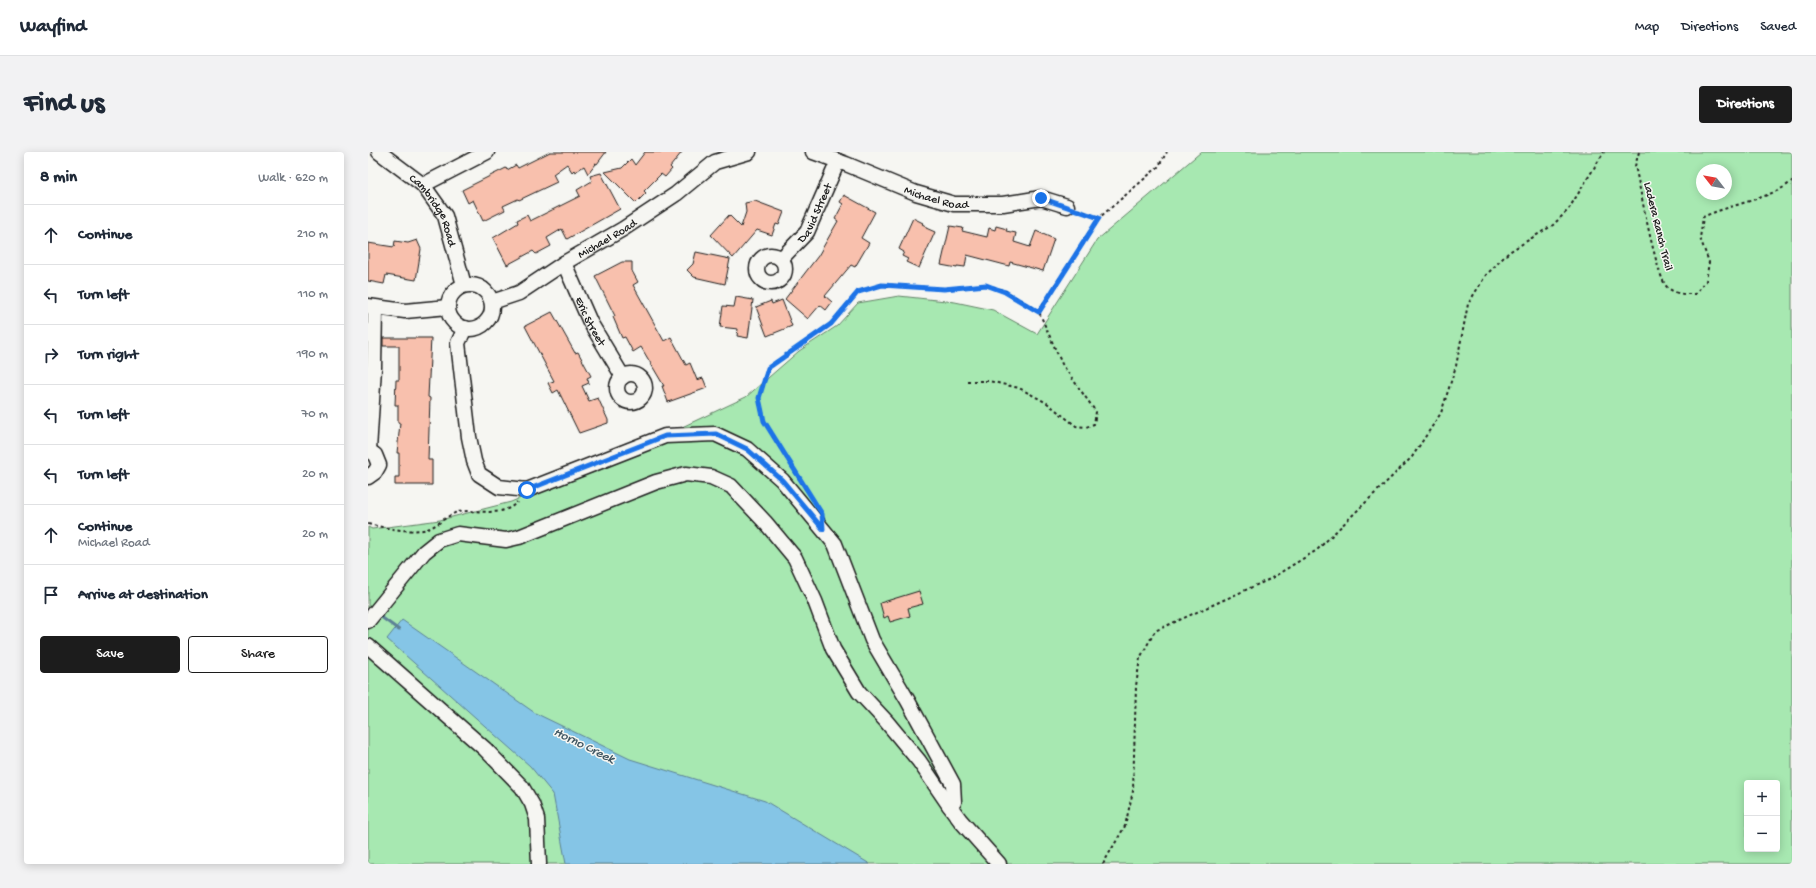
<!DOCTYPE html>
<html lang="en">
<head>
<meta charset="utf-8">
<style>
  :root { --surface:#fff; --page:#f2f2f3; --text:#1f2937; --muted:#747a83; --line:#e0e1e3; --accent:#1c1c1c }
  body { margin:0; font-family:"Gochi Hand",sans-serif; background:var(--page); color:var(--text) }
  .controls { position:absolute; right:12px; bottom:12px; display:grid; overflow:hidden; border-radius:4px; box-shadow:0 2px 10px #0003 }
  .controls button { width:36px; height:36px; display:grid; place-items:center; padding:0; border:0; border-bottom:1px solid var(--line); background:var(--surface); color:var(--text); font:20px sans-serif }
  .compass { position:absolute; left:1328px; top:12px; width:36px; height:36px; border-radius:50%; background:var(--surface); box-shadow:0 2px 10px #0003; rotate:301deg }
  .stop { position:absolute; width:12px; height:12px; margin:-9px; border:3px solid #1a73e8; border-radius:50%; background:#fff }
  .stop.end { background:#1a73e8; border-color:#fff; box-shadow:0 1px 4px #0008 }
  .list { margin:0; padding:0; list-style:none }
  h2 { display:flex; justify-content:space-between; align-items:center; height:52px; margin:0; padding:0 16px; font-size:17px }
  h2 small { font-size:13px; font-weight:400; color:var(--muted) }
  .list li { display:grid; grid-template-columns:26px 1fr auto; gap:12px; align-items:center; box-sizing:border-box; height:60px; padding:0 16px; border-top:1px solid var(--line) }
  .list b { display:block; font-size:15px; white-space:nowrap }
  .list p { margin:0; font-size:13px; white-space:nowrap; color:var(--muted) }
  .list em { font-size:13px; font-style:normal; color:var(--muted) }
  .actions { display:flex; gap:8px; padding:12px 16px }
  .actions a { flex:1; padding:9px 0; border:1px solid var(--accent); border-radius:4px; text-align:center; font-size:14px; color:var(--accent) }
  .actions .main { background:var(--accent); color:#fff }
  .icon { flex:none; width:22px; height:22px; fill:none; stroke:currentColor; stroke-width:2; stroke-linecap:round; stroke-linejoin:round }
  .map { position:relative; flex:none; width:1424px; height:712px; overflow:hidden; border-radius:4px }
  header { display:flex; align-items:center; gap:24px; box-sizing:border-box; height:56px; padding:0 20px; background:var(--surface); border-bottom:1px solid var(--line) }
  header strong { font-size:19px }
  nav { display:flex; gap:22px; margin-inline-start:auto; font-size:14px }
  .intro { display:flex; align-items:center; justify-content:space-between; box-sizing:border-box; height:96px; padding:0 24px }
  h1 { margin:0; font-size:28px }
  .button { padding:10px 18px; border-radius:4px; background:var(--accent); color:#fff; font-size:14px; font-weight:700 }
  main { display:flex; gap:24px; padding:0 24px }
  aside { flex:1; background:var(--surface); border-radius:4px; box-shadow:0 2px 10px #0003 }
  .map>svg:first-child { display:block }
</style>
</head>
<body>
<header>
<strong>Wayfind</strong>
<nav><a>Map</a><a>Directions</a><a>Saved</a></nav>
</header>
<div class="intro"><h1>Find us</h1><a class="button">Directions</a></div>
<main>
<aside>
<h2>8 min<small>Walk · 620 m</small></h2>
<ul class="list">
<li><svg class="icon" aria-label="ahead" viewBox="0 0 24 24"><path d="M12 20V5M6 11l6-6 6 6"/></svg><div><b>Continue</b></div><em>210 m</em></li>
<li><svg class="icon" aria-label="left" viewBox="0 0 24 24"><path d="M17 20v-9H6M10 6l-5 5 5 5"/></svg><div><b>Turn left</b></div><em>110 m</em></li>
<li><svg class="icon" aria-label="right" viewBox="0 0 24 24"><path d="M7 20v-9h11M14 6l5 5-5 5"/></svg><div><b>Turn right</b></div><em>190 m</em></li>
<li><svg class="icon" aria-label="left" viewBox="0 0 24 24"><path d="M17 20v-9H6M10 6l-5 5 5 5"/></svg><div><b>Turn left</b></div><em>70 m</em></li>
<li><svg class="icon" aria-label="left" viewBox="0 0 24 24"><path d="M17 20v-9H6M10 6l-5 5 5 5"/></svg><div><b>Turn left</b></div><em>20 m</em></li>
<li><svg class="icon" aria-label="ahead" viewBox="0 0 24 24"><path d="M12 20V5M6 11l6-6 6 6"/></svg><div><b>Continue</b><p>Michael Road</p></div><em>20 m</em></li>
<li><svg class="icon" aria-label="arrive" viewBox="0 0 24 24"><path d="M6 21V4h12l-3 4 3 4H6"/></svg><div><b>Arrive at destination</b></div></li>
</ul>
<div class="actions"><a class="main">Save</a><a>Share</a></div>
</aside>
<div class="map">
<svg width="1424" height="712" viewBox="0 0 1424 712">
  <rect width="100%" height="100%" fill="#f6f6f2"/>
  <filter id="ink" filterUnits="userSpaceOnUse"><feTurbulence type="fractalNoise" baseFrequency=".025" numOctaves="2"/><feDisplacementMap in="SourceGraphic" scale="8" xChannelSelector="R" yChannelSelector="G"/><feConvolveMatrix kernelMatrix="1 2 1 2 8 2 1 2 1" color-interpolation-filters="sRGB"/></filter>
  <g filter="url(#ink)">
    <!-- green -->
    <path fill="#a7e8b1" stroke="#628266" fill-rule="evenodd" d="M833,0H1424V712H0V375L4,377L72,368L143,350L280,291L378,245L431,199L469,174L490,151L531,144L587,150L625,158L669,182L729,88ZM1334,18H1358V42H1334ZM1379,631H1409V697H1379Z"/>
    <!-- water -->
    <path fill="#85c5e6" stroke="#5b8195" d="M34,468L167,561L262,607L397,649L502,712H198L185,642L162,614L19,487Z"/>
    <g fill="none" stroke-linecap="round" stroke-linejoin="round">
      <!-- stream -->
      <path stroke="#5b8195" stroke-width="3" d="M9,462L31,478"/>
    </g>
    <!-- building -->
    <path fill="#f8c0ad" stroke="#1c1c1c" d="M182,0H238L229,12L227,11L228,12L220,22L216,14L207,20L206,18L204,20L199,12L185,22L189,30L151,48L150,47L135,54L137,58L115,69L105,48L100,51L94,38L138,16L139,18L148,13L150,16Z
      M277,0H314L302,15L304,17L297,25L293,22L276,39L278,41L268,51L237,20L254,16L263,7L267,13Z
      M233,21L252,57L199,87L194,77L179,86L183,94L168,102L165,99L139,113L125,86L150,71L149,68L159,63L162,69L212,44L209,38L224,29L222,24Z
      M476,43L507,60L493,86L501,91L487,115L483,113L457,144L464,150L458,158L452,153L440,167L417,147L450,104L470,69L467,67L475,52L472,50Z
      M387,49L416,60L411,73L408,72L404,83L389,78L365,106L343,83L361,63L373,75L378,60L377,51Z
      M545,66L555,71L554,72L558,74V76L567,80L551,116L538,110L540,107L534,104L536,100L531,97Z
      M582,74L595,76L594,79L619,85L621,76L627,78L628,74L639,77L638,79L648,81L646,90L662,95L668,79L686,87L675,119L642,110L641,114L599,103L597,115L589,114V116L573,113Z
      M49,88L53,97L48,128L18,123L16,132L0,129V91L26,95L27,89L40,91Z
      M328,100L362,107L357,132L326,125L319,118L325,112Z
      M254,110H264V119L270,130L265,133L296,189L303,185L318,213L322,211L329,228L335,226L339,236L300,250L294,234H296L273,195L265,200L257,185L254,186L245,165L247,164L227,124Z
      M368,145L385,148L380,186L369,184L370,177L352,175L355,154L366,155Z
      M414,148L424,174L399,184L388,155L403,149L404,152Z
      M184,160L207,201L210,200L223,224L219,226L221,231L214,234L221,249L230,246L240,268V271L211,281L190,238L185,241L180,231L186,229L157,174Z
      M15,186H63L60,245L62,246L60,308H64V333H27V325H31V301H29L32,271H30V253H27L28,228H31V194H15Z
      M551,439L555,452L540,456L542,464L522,470L520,464L516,466L512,451Z"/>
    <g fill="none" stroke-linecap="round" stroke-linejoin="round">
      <!-- minor casing -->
      <g stroke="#1c1c1c" stroke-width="17">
        <g id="minor">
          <path id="s1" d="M11,0L55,33L77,64L96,133"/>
          <path id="s2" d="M445,0L478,12L548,41L586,52H635L673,46L699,54"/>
          <path d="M55,33L119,0"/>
          <circle cx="403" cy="117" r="14"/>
          <path id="s3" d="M413,107L439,80L470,9"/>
          <path id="s4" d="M196,111L222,170L255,225"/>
          <circle cx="102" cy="155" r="22"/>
          <path id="s5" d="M124,150L151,141L196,111L255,77L308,42L347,10L381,0"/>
          <path d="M0,154L37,159L80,155"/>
          <path d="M97,176L90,191L101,285L106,309L111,322L131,335L159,338L297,284L347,282L379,297L414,328L467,392L504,488L540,549L585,632L586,650L581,653L592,668L631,712"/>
          <circle cx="263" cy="236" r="14"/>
          <path d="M0,298L7,303L11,313L7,320L0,325"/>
          <path d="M1,298L6,216L7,156"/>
          <path d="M0,469L56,400L71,388L90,382L138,388L151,385L288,330L318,322L343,325L363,334L397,370L427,406L447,449L465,497L491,540L518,569L551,609L581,653"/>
          <path d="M0,494L117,597L154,635L164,652L169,667L171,712"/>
        </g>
      </g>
      <!-- path -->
      <path stroke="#1c1c1c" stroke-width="2" stroke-dasharray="3 3" stroke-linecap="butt" d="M1271,0L1267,14C1272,34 1288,125 1299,135C1308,143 1316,142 1327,142L1338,129L1341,110L1332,86L1335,65C1360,53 1406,46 1424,29
        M710,58L731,66
        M599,229H621L651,236L679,251L708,274L718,275L726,272L728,260L694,212L671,160
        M438,337L396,269L391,246L400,216L463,172L490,140L514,133L577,137L618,133L637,139L671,160L731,66L790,15L799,0
        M0,372C18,376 36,380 55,378C67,377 78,363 90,360C108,356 134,367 149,350
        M735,712L757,674L765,639L768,534L772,506L787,479L902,427L949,398L1044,305L1073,261L1088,214L1100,152L1118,123L1141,100L1185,73L1200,58L1236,0"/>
      <!-- minor -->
      <use href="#minor" stroke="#f6f6f2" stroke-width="14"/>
    </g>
  </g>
  <g fill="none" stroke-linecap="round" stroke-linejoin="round" filter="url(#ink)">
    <!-- route -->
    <path stroke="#1a73e8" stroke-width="5" d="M159,338L297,284L348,282L379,297L414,328L455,377L454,362L396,269L391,246L400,216L463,172L490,140L514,133L576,137L618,133L637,140L671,160L731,66L673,46"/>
  </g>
  <g text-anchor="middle" stroke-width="3" stroke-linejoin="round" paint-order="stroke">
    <!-- street labels -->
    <g font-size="12" fill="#1c1c1c" stroke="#f6f6f2">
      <text dy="4" stroke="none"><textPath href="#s2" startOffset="132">Michael Road</textPath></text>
      <text dy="4" stroke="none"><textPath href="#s1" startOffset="82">Cambridge Road</textPath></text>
      <text dy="4" stroke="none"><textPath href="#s3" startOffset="58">David Street</textPath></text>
      <text transform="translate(1291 74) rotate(76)" y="4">Ladera Ranch Trail</text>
      <text dy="4" stroke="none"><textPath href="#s5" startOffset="132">Michael Road</textPath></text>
      <text dy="4" stroke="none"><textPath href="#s4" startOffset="64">Eric Street</textPath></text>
    </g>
    <!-- water labels -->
    <g font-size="13" font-style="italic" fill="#415763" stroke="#f6f6f2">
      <text transform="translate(217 592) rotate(26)" y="5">Horno Creek</text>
    </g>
  </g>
</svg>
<div class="controls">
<button>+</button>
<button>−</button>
</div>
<svg class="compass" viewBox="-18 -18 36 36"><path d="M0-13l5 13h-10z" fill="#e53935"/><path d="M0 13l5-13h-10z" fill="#747a83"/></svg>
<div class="stop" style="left:159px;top:338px"></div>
<div class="stop end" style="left:673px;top:46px"></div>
</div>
</main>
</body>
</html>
